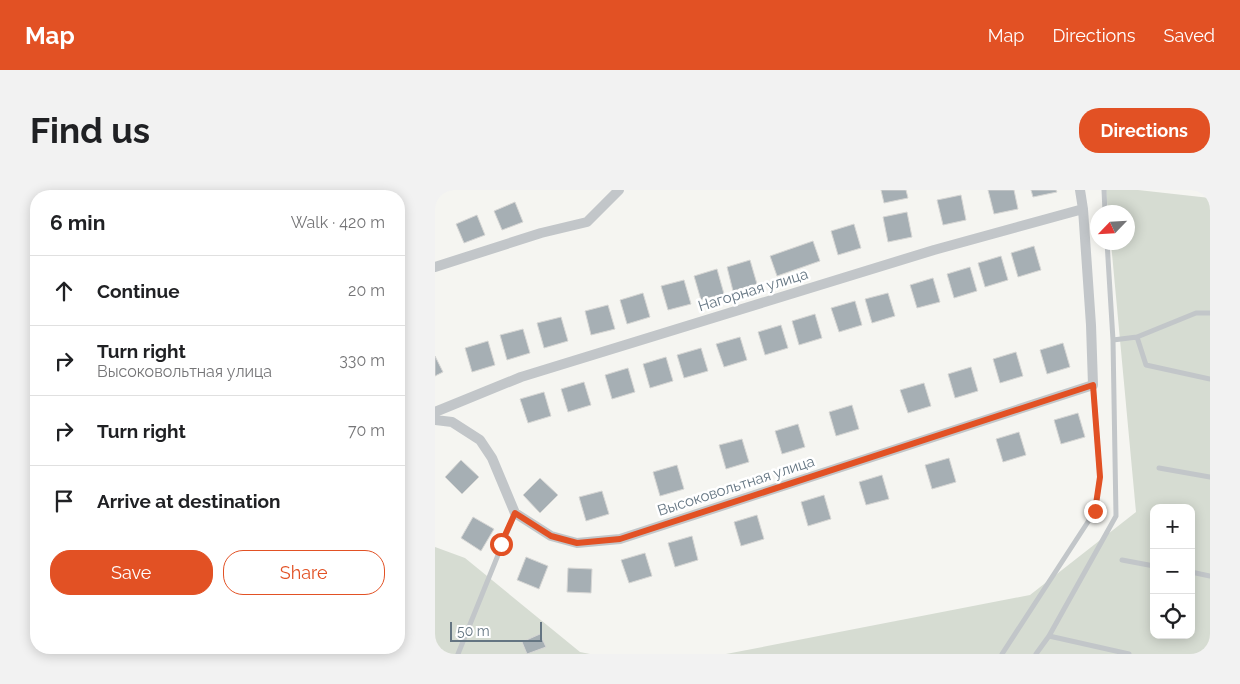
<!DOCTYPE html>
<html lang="en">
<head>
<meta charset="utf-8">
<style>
  :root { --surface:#fff; --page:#f2f2f2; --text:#202124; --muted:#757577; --line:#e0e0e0; --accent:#e25124 }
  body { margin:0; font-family:Raleway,sans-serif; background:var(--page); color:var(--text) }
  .controls { position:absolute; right:15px; bottom:15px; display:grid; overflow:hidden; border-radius:10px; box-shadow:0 2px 12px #0003 }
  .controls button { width:45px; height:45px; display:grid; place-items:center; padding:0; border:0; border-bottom:1px solid var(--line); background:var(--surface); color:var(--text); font:25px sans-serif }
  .compass { position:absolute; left:655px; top:15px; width:45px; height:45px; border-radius:50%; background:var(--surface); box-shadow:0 2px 12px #0003; rotate:245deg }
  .scale { position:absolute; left:15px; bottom:12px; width:92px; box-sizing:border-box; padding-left:5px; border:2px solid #647582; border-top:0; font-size:14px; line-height:18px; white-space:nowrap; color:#647582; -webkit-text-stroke:4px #fff; paint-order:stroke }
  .stop { position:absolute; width:15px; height:15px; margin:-11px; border:4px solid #e25124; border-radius:50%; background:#fff }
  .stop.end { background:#e25124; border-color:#fff; box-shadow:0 1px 5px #0008 }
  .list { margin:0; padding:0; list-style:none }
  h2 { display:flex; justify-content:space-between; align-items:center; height:65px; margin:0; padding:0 20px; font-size:21px }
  h2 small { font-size:16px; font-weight:400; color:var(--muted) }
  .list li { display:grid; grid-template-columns:32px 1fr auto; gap:15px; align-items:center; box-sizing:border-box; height:70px; padding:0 20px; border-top:1px solid var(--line) }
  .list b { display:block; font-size:19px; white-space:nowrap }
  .list p { margin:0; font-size:16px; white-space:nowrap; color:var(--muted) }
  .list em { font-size:16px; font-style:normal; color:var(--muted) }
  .actions { display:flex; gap:10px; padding:15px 20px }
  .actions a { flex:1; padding:11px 0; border:1px solid var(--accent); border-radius:20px; text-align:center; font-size:18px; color:var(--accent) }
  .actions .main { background:var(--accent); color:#fff }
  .icon { flex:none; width:28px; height:28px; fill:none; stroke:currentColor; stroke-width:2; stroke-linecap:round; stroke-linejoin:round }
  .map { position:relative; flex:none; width:775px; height:464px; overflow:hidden; border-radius:20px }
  header { display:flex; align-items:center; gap:30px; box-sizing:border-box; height:70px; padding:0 25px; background:var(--accent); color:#fff }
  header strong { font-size:24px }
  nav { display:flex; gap:28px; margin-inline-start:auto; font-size:18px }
  .intro { display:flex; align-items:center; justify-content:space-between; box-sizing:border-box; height:120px; padding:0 30px }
  h1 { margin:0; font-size:35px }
  .button { padding:12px 22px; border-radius:20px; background:var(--accent); color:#fff; font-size:18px; font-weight:700 }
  main { display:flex; gap:30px; padding:0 30px }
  aside { flex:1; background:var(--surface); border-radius:20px; box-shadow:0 2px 12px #0003 }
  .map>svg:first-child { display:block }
</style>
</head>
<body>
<header>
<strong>Map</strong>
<nav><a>Map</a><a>Directions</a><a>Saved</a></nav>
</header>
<div class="intro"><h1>Find us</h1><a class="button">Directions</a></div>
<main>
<aside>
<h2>6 min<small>Walk · 420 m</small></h2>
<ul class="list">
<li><svg class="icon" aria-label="ahead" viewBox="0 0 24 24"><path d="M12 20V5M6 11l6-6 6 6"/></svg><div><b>Continue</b></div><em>20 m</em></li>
<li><svg class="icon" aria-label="right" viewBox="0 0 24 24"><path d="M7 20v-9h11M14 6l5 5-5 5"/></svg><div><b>Turn right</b><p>Высоковольтная улица</p></div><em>330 m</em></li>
<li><svg class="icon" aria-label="right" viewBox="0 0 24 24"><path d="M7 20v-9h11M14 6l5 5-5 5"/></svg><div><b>Turn right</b></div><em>70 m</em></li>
<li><svg class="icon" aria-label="arrive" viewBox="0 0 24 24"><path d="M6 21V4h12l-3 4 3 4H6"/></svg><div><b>Arrive at destination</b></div></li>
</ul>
<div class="actions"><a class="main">Save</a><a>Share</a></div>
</aside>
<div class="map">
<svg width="775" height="464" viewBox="0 0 775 464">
  <rect width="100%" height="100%" fill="#f5f5f1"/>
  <!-- green -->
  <path fill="#d6dcd2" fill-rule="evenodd" d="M671,0H703L775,8V464H291L595,405L701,322L676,53L692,52V22H673ZM719,318H756V445H719Z
    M0,357L30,368L145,462L155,464H0Z"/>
  <!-- building -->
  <path fill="#a6afb4" stroke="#d6d6d4" d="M446,0H471L473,8L449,13Z
    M553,0H579L583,19L559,24Z
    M596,0H621L622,2L598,7Z
    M526,5L531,30L508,35L502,10Z
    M80,12L88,32L67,40L59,21Z
    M472,22L477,47L453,52L448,27Z
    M42,25L50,45L29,53L21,34Z
    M419,34L426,58L403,65L396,41Z
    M378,51L385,71L342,86L335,66Z
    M599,56L606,80L583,87L576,63Z
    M566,66L573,90L550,97L543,73Z
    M315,70L322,94L298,101L292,77Z
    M535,77L542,101L519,108L512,84Z
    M282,79L289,104L266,110L259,86Z
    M498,88L505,112L482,118L475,95Z
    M249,90L256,114L233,120L226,96Z
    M208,103L215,127L192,134L185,110Z
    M453,103L460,126L437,133L430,109Z
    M420,111L427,135L404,142L396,118Z
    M173,115L180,139L156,145L150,121Z
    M380,124L387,148L364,155L357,131Z
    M126,127L133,151L109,158L102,133Z
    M346,135L353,158L330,165L323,142Z
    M88,139L95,163L72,170L65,145Z
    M305,147L312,170L289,177L281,154Z
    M53,151L60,175L37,182L30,158Z
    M628,153L635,177L612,184L605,160Z
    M266,158L273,181L249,188L242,165Z
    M581,162L588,186L565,193L558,169Z
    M0,166L8,182L0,186Z
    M231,167L238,191L215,198L208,174Z
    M536,177L543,201L520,208L513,184Z
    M193,178L200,202L177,209L170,185Z
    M149,192L156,215L133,222L126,199Z
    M489,193L496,216L473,223L465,200Z
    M109,202L116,226L93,233L85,209Z
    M417,215L424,239L401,246L394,222Z
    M643,223L650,247L626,254L619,230Z
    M363,234L370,257L347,264L340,241Z
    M584,242L591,265L568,272L561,249Z
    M307,249L314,272L291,279L284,255Z
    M514,268L521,292L497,299L490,275Z
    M26,270L44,287L27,304L10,287Z
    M242,275L249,299L225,306L218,282Z
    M447,285L454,309L431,315L424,292Z
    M105,288L123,305L105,323L88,305Z
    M167,301L174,324L151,331L144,307Z
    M389,305L396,329L373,336L366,312Z
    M322,325L329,349L306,356L299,332Z
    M38,327L59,339L46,361L26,348Z
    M257,346L263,370L240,377L233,353Z
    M210,363L217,386L194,393L186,370Z
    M91,367L113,376L104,399L82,390Z
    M133,378L157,379L156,403L132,402Z
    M105,444L111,457L92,464L87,452Z"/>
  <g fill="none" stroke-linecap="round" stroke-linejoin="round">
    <!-- lane -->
    <path stroke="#c2c6c9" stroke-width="5" d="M669,0L670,22
      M702,147L711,175L775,189
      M678,150L702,147L761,123H775
      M724,278L775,287
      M687,370L719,376
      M756,382L775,386
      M614,446L694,464
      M23,464L80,323
      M567,464L660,321L665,287L658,195
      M601,464L614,446L681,326L678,150L672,52"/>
    <!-- street -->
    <path stroke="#c2c6c9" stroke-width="10" d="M0,77L106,43L152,32L184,0
      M0,222L86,187L499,60L648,19
      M0,230L17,232L45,250L57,268L80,323L116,346L142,353L185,349L658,195L656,135L648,19L645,0"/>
  </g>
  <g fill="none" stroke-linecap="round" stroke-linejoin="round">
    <!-- route -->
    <path stroke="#e25124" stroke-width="6" d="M66,354L80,323L116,346L142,353L185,349L658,195L665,287L660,321"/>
  </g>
  <g text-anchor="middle" stroke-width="5" stroke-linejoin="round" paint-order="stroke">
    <!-- street labels -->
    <g font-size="15" fill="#647582" stroke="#fff">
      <text transform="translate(318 100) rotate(-17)" y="5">Нагорная улица</text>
      <text transform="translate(301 296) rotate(-18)" y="5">Высоковольтная улица</text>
    </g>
  </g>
</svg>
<div class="controls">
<button>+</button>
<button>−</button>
<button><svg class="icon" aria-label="locate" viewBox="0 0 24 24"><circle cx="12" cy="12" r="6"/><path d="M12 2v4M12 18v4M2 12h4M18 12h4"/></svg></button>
</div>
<svg class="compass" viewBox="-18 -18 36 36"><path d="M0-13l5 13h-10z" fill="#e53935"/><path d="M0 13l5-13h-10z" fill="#757577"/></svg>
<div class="scale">50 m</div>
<div class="stop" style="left:66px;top:354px"></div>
<div class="stop end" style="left:660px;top:321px"></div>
</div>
</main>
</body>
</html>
